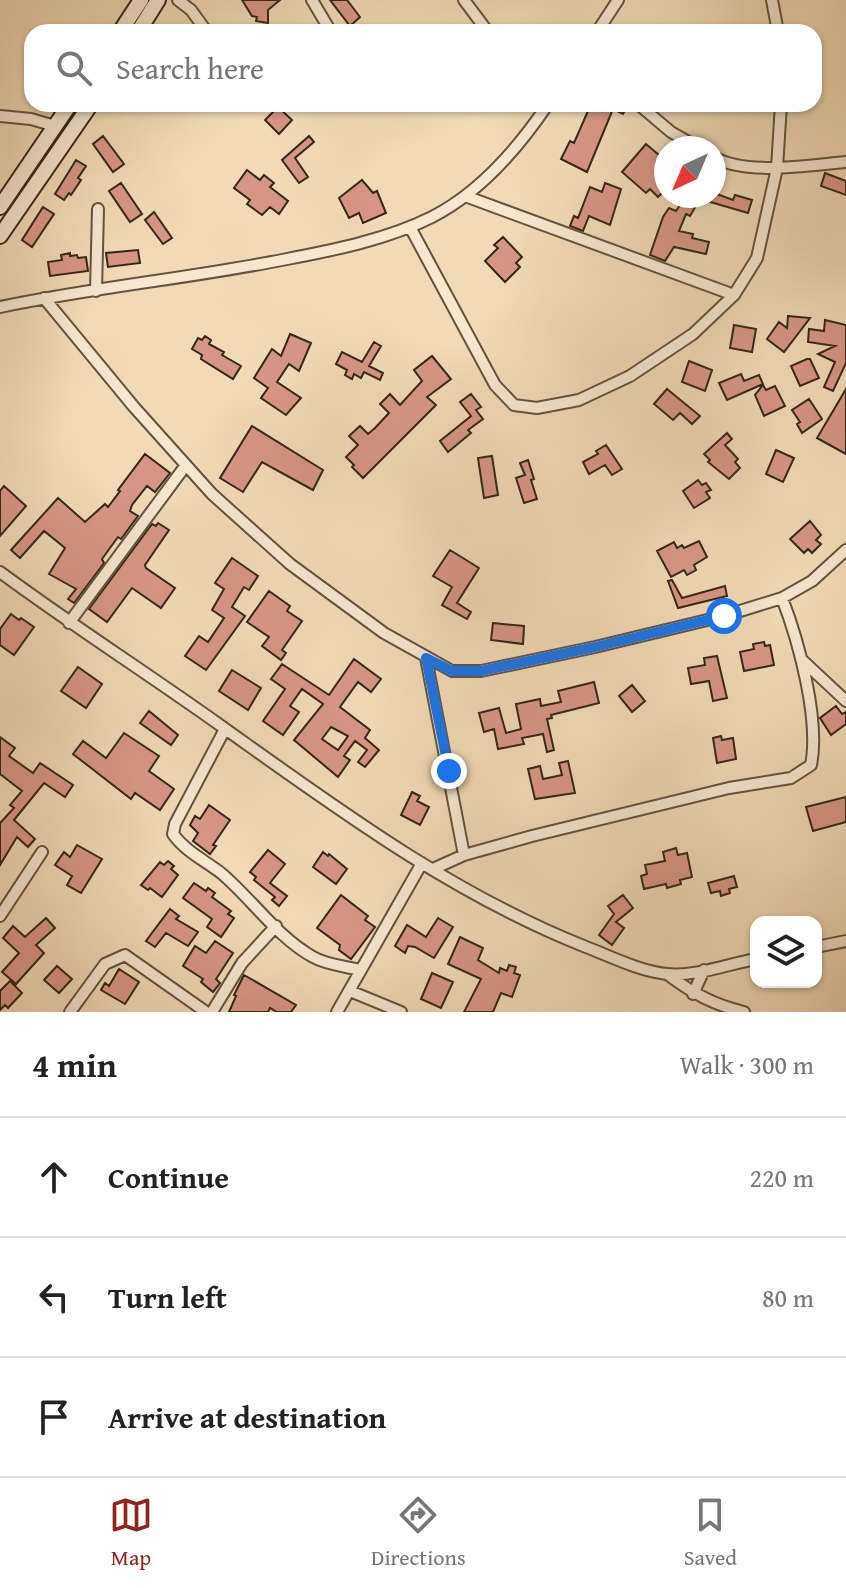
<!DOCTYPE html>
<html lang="en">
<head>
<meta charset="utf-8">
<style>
  :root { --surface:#fff; --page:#f2f2f2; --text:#222; --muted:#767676; --line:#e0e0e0; --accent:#8f2418 }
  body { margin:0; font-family:"Gentium Book Plus",serif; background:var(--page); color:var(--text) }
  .controls { position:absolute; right:24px; bottom:24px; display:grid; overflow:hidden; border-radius:16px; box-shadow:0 2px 6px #0004 }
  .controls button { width:72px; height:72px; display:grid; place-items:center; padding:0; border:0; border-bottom:2px solid var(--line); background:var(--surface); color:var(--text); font:40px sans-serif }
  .compass { position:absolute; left:654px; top:136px; width:72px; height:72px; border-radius:50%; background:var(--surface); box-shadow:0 2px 6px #0004; rotate:224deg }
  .stop { position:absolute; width:24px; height:24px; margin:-18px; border:6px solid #1a73e8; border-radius:50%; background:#fff }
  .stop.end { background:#1a73e8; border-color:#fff; box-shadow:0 2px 8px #0008 }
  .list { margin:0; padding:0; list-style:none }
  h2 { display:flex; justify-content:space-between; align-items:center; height:104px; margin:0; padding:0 32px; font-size:34px }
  h2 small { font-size:26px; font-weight:400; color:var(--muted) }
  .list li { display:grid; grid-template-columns:52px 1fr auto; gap:24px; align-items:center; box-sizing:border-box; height:120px; padding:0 32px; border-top:2px solid var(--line) }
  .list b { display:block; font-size:30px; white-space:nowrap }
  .list em { font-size:26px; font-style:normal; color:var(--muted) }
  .icon { flex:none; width:44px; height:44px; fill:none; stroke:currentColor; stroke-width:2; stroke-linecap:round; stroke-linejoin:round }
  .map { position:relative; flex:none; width:846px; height:1012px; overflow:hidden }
  .search { position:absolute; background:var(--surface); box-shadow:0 2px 6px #0004; left:24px; right:24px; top:24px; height:88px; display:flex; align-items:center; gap:20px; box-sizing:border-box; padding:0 28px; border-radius:24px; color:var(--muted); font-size:30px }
  .sheet { height:464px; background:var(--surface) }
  nav { display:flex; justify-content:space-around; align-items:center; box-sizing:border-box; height:112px; border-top:2px solid var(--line); background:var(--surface); font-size:22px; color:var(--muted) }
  nav a { display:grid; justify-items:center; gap:4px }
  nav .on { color:var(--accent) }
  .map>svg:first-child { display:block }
</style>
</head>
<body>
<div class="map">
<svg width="846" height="1012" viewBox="0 0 846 1012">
  <rect width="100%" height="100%" fill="#f1dab5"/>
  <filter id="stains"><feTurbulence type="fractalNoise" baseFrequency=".0025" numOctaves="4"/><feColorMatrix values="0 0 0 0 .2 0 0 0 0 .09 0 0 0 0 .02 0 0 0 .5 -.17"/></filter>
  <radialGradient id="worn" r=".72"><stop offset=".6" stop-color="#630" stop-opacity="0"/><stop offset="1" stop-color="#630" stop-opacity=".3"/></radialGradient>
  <!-- building -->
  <path fill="#d79684" stroke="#342718" stroke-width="2" fill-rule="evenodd" d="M242,0H280L268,10V23L256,21L257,17L252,16Z
    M330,0H347L360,17L350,26Z
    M572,104H628L623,114L613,109L587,172L561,159L570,141L574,143L588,111Z
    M278,107L292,120L279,134L265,120Z
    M103,136L124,164L113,172L93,144Z
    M309,136L314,142L295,158L308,177L299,183L282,160Z
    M646,144L666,161V189L658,197L650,189L646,193L622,172Z
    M76,160L86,166L78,178L81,180L71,195L69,193L64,200L55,194Z
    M247,170L260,180L264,175L274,183L270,187L288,201L279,214L270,207L262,215L247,204L250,200L234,188Z
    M825,173L846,181V195L821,186Z
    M362,180L373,193L377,191L386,213L363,223L359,213L349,218L339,198Z
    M121,183L142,214L130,222L109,191Z
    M605,183L621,189L610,225L589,216L583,231L570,226L574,216L578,218L590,187L602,192Z
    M714,193L733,200L735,195L752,200L748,213L700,199L690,216L686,214L679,231L693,234L692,238L709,242L706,254L674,247L665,261L650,255L663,217L669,208L676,211L686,196H714Z
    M43,207L54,214L32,247L22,240Z
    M154,212L172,238L163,244L145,220Z
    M503,237L522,257L516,263L520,267L505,282L485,261L498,248L494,245Z
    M138,250L140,263L108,267L106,253Z
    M70,253V256L77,255L78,258L86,257L88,271L50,276L48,262L62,260L61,255Z
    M788,316L810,318L784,352L767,339L779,322L787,328Z
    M825,320L846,325V363L833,391L824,387L835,362L818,354L835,346L808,342L809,329L824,331Z
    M734,325L756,329L752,352L730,348Z
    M290,334L311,343L299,371L289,364L277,382L301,398L286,415L261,398L268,388L254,378L272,349L281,356Z
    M205,336L211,340L209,344L224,352L222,355L241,366L233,379L201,359L202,355L192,349L198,338L202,340Z
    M374,342L381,346L369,366L383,373L380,380L364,372L361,378L354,374L352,379L345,375L347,370L336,364L342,352L362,362Z
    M432,356L451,379L427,397L436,405L363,478L352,467L354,465L346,457L358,445L349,436L360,426L368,434L375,428L389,413L380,404L390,394L400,405L422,381L414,370Z
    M807,359H810L819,378L800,386L791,366Z
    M689,361L712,370L705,391L682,382Z
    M741,374L744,381L759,375L763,384L727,400L719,383Z
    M763,385L766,390L775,386L785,406L764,416L755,395Z
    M667,389L700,416L692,424L680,413L673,420L654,404Z
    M846,389V454L817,438Z
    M471,394L481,407L476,410L483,419L468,430L471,433L448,452L440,441L471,416L460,402Z
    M809,399L822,419L802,433L797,424L800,422L792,410Z
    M252,426L323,470L313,490L262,462L243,492L220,478Z
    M727,433L732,439L725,445L738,459L735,462L740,468L729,479L708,462L710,460L704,454Z
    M606,445L622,469L612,475L605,465L589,474L583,462L598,454L596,451Z
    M776,450L794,458L783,482L766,474Z
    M145,454L170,473L155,492L147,486L132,505L130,511L138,516L121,539L118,537L102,559L104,563L74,603L68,599L76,589L49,574L65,548L44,531L20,558L11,550L58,498L85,522L105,504L108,507L120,491L118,490Z
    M492,456L498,495L484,498L478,458Z
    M528,460L534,479L531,480L537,499L524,503L516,478L525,475L520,463Z
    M698,480L702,485L706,483L711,490L706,492L710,498L694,508L683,491Z
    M4,486L26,506L0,536V491Z
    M810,521L821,535L816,540L821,544L812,553L808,549L804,553L790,539Z
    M158,523L169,530L145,565L146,568L175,588L161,608L132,588L107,622L89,609L152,524L156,526Z
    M699,541L707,557L694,565L696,570L687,575L684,570L671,577L657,551L674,542L677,548L682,545L684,548Z
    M450,550L479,568L457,603L471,612L467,619L442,605L452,587L433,576Z
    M232,558L258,576L249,590L244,587L232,607L245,616L206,670L185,656L199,636L208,642L224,618L212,610L224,589L215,583Z
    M672,580L682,598L725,586L727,596L678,608L668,581Z
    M269,591L290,606L287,611L302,621L282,650L286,653L281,660L262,646L269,637L247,622Z
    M11,614L19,620L21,618L34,627L14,655L0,645V629Z
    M493,623L524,626L523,644L491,640Z
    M764,642L765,646L770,645L774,665L744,671L740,652L754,649L753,644Z
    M717,656L727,698L713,701L709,681L691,684L688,668L705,665L704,658Z
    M354,659L381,679L371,692L358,682L340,707L370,730L365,738L379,750L365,767L358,762L367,750L355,741L344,756L350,760L338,777L294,740L323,704L302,689L290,706L299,712L283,735L263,721L285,689L271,679L282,664L329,695ZM331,727L348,736L338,750L322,739Z
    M78,667L102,684L86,708L61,691Z
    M232,670L261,688L248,710L219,691Z
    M594,682L599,703L551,715L552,718L547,719L554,750L547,752L543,734L522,738L524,744L498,749L494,729L484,732L479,713L499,708L506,733L521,729L516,704L540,699L541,706L561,702L558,691Z
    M632,685L645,701L632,712L619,696Z
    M836,706L842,714L846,712V724L831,735L820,718Z
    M149,711L178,735L171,745L140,723Z
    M124,733L159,756L149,771L174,789L160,810L135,793L131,799L73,754L83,741L106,758Z
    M721,736L722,740L733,738L736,759L717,763L713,738Z
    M0,737L15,748L9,756L33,773L40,763L73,785L65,797L44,783L14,820L35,839L28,847L17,837L0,865V823L14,808L10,805L22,791L0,774Z
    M568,761L575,793L535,799L528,769L540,766L543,779L562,775L559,763Z
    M412,792L420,796L417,801L429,807L420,825L401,815Z
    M846,797V822L813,831L806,807Z
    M209,805L230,820L213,845L216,846L210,854L193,841L198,833L190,825L195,816L200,819Z
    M77,845L102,859L81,893L67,885L72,876L55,865L64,852L70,857Z
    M676,848L678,855L687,853L692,877L680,880L681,884L667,888L666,884L644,889L641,876L647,874L645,865L665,861L663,852Z
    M268,850L285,864L270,883L287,896L279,906L272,900L275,897L254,880L256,877L250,872Z
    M323,852L328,856L329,854L347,869L336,884L313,867Z
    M168,861L174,866L171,869L178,875L162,897L150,888L148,890L141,885L160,862L164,865Z
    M734,876L737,887L729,889L730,893L721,896L720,891L711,893L708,883Z
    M194,883L206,891L208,888L215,893L212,897L231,911L228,914L234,918L221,937L207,927L212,919L183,898Z
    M341,895L368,916L365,920L375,927L351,959L339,950L340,945L317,928Z
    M623,895L633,908L616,922L624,928L612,945L599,935L614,914L608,906Z
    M170,909L179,916L176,919L198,932L188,946L166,933L155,947L146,941Z
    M46,918L55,928L36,945L44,953L16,984L2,972L19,953L3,938L13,926L25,937Z
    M438,918L453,927L434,958L415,947L408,946L405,953L395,946L407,925L426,937Z
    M460,937L483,948L478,960L499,973L500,968L507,971L509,965L516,967L514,973L520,975L512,997L501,993L493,1012H464L481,979L448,964Z
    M215,941L233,953L216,979L220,983L213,992L201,982L203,979L183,966L195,946L206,953Z
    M57,966L72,979L59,993L44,980Z
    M119,969L139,982L125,1004L101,990L105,983L109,986Z
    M432,973L453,982L441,1008L421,999Z
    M244,975L296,1005L291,1012H277L270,1008L268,1012H229L236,996L234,995Z
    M10,981L22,993L8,1008L5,1005L0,1010V991Z"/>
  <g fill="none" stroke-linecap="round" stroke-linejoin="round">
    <!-- street casing -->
    <g stroke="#63543f" stroke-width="14">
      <path id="street" d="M178,0L191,10L207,32
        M312,0L331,32
        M464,0L488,32
        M772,0L778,32
        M597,32L618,0
        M638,104L671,132L699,148
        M0,116L31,119L55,126
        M714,157C746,176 810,165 846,162
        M465,196L734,295
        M410,227L495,385L514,405L537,408L579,400L630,376L693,334L734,295L757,258L777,168L781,104
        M96,291L98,209
        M44,298L134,407L212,494L290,564L384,633L452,671H481L595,647L724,616L782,598L812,581L846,550
        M0,307C95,287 192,278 287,259C335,250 388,239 432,217C479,193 519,147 548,104
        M0,572C73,626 150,675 224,728C339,810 454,895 586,947C612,957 639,971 667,974C695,977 728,964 756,959
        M69,623L186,465
        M426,658L464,855
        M801,659L846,701
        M225,729L175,824L173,834C185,851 204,860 221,873C252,899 277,937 313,957C327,965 345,966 360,970
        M433,869L464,855L532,836L729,788L791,778L811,765C820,720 799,642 782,598
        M0,916L42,852
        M816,947L846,941
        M667,974C692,993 714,1005 744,1012
        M350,991L401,1012
        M693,994L704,970
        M70,1012L105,964L125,955L206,1012
        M212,1012L242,963L276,926
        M337,1012L422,863"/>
    </g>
    <!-- secondary casing -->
    <g stroke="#342718" stroke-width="18">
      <path id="secondary" d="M120,32L141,0
        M138,32L158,0
        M0,207L70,104
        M0,236L91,104"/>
    </g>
    <!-- street -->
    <use href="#street" stroke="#f6e7cf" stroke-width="10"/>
    <!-- secondary -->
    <use href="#secondary" stroke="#f6e7cf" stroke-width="14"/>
  </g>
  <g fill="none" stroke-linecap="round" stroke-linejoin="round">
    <!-- route -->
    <path stroke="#1a73e8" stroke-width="10" d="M449,771L426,658L452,671H481L595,647L724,616"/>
  </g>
  <rect width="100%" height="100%" filter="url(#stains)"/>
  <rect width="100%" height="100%" fill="url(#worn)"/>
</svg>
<div class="controls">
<button><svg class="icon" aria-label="layers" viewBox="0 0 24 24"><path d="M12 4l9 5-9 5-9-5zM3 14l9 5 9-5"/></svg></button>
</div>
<svg class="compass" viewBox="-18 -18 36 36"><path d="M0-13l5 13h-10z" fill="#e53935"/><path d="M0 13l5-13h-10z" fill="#767676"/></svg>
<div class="stop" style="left:724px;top:616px"></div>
<div class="stop end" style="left:449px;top:771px"></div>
<div class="search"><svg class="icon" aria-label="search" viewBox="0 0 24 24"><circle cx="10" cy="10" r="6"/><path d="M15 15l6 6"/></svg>Search here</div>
</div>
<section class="sheet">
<h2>4 min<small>Walk · 300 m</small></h2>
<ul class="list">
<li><svg class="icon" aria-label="ahead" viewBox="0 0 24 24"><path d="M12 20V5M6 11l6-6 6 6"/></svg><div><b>Continue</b></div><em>220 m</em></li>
<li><svg class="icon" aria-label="left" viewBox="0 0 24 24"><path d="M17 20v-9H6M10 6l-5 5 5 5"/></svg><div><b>Turn left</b></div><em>80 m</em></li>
<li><svg class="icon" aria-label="arrive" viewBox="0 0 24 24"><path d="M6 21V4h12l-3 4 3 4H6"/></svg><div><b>Arrive at destination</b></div></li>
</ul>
</section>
<nav>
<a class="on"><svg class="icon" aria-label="map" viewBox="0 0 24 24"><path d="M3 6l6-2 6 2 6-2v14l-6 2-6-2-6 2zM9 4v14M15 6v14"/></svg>Map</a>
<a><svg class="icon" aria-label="directions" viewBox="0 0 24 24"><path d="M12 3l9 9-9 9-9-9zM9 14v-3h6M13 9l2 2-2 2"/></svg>Directions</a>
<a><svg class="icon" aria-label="saved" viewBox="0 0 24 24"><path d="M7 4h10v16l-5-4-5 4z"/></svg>Saved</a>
</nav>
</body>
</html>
